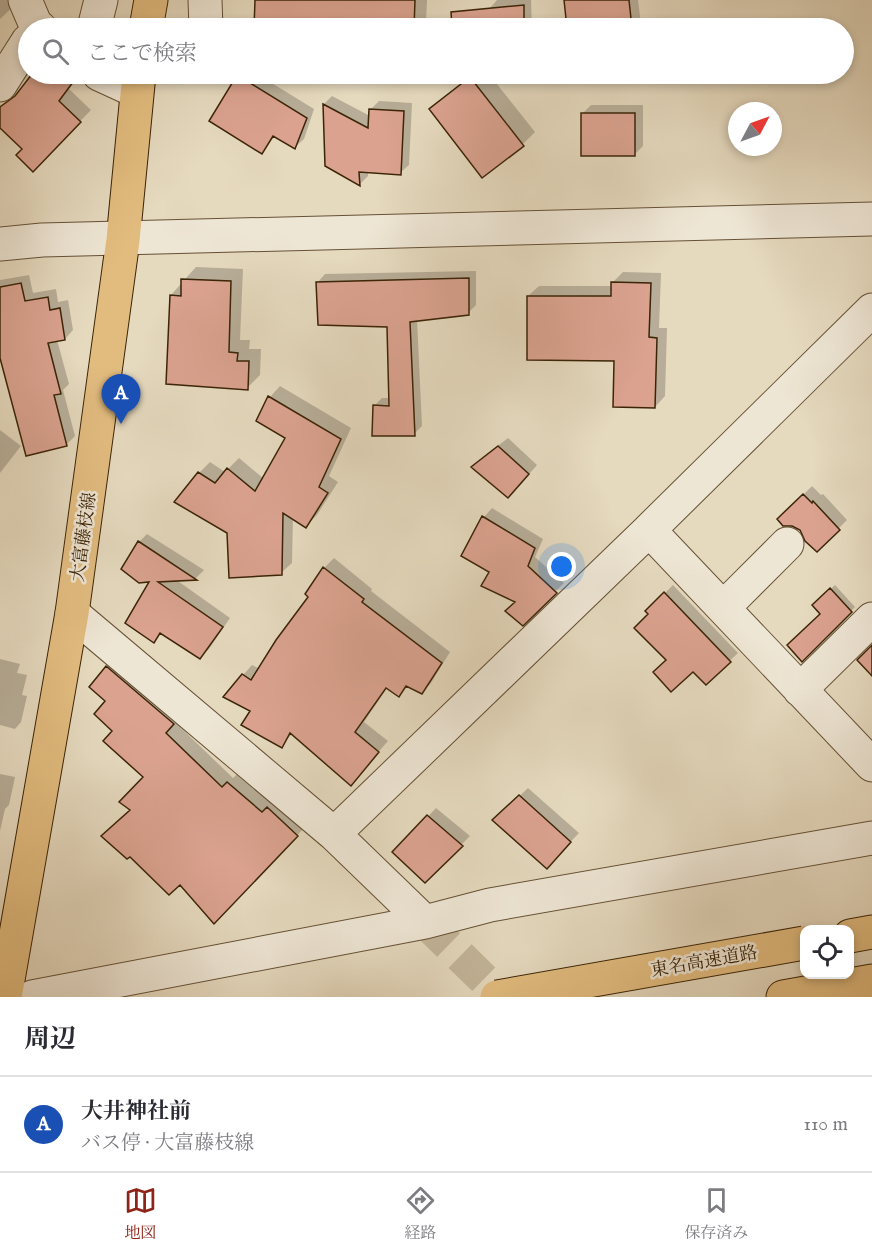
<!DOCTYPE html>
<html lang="ja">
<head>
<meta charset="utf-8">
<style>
  :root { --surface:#fff; --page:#f2f2f3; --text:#2b2b33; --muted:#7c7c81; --line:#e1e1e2; --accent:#8f2418 }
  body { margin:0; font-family:"IM FELL English","Noto Serif JP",serif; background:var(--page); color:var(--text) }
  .controls { position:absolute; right:18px; bottom:18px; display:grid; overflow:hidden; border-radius:12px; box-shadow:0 3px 9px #0003 }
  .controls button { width:54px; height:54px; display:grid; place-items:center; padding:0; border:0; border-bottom:2px solid var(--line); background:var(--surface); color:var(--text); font:30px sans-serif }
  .compass { position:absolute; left:728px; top:102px; width:54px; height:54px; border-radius:50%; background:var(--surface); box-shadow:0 3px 9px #0003; rotate:49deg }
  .you { position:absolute; left:562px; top:567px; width:21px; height:21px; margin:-15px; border:4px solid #fff; border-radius:50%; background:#1a73e8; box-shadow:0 0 0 9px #1a73e833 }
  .badge { display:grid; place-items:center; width:39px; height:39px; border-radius:50%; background:var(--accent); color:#fff; font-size:20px; font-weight:700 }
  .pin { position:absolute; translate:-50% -50px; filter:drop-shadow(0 2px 3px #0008) }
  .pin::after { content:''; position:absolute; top:32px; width:21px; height:18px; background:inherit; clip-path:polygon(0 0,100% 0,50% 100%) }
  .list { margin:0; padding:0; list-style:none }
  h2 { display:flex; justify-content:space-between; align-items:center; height:78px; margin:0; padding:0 24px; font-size:26px }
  h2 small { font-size:20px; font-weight:400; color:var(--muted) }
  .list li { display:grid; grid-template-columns:39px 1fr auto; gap:18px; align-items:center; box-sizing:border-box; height:96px; padding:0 24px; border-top:2px solid var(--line) }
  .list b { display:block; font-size:22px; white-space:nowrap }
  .list p { margin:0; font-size:20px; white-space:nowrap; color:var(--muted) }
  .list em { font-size:20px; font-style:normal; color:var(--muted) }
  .icon { flex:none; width:33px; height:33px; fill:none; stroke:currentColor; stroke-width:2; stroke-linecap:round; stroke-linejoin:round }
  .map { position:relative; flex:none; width:872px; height:997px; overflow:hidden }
  .search { position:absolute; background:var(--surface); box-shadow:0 3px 9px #0003; left:18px; right:18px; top:18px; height:66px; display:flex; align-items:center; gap:15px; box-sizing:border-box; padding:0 21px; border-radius:33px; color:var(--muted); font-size:22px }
  .sheet { height:174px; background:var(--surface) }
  nav { display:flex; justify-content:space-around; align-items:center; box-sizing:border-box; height:84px; border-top:2px solid var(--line); background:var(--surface); font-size:16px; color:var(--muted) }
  nav a { display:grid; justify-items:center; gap:3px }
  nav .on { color:var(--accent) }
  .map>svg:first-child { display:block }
</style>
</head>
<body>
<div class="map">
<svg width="872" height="997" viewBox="0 0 872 997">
  <rect width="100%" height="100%" fill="#e5d9be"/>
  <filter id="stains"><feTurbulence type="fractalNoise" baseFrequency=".00333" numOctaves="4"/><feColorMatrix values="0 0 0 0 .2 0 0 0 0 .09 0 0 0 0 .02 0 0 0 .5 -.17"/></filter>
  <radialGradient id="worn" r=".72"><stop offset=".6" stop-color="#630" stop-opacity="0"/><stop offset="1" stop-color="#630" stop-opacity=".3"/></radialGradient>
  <!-- shadow -->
  <path fill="#0003" d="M0,0H17L18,2L0,19Z
    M257,0H427L426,23L420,28H256Z
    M497,0H531L532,28H490L489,9Z
    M565,0H638L641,24L636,28H568Z
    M34,74H80L69,89L91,110L33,170L24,149L0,126V109L23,88Z
    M240,74H257L314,109L304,139L295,147L275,136L262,152L211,121Z
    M473,74H489L535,132L523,144L431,110Z
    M332,96L370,116V110L379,101L412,103L409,165L400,173L368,171V176L360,184L327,165L324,104Z
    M591,105H643V146L634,155L583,113Z
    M196,267L243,269L240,340H250L249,349H261L260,375L247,388L171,295Z
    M476,271V305L468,313L417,319L422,426L414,434L374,406L382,398H391L388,325L318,282L325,274Z
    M623,272L661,273L659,328H667L665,396L655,407L615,359L528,296L539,286H613V282Z
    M29,275L33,293L56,289L58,302L68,300L73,330L65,339L57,340L69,384L63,390L75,436L66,445L0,352V280Z
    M280,386L351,428L329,476L338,482L317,515L306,526L293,517L292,563L281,573L228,532L199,473L210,462L225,472L239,458L263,478L287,437L270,397Z
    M0,430L21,446L0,473Z
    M508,438L537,465L517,488L481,459Z
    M812,486L821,495L823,494L847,520L817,550L801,529L779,519Z
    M492,508L543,539L535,557L564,583L523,624L517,601L491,572L463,556L484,517Z
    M147,534L204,570L196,578L175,579L230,618L209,649L200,657L162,633L154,641L151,581L139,542Z
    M334,558L372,589L371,591L450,652L431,683L422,693L408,686L399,695L387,688L364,722L388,741L351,783L292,734L281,746L252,710L243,675L252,665L260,669L310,596L307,594L324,568Z
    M673,585L738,653L706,683L693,669L668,660L647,611Z
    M835,585L855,607L802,659L822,614L814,605Z
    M117,658L183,713L175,722L233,778L238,773L306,826L224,912L131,810L145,777L114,731L107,701V667Z
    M0,659L20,664L17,673L27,675L22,695L27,696L21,722L15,729L0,725Z
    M0,774L15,777L9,805L5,809L0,831Z
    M528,788L579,833L555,858L494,820Z
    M436,808L470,836L425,881L394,852Z"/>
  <!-- building -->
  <path fill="#daa28f" stroke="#3b2407" stroke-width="1.5" d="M255,0H415L414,28H254Z
    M564,0H629L632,28H567Z
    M524,5V28H452L451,12Z
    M32,74H79L59,101L81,122L33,172L16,155L22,149L0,128V107L15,96Z
    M237,75L307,118L295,149L273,136L262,154L209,121Z
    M470,77L524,146L482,178L429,109Z
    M323,104L368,128L369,109L404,111L401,175L359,172L360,186L325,166Z
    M581,113H635V156H581Z
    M469,278V315L410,322L415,436H372L373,405L389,406L387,327L318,325L316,282Z
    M181,279L231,281L229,352L238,353L237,361H249L248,390L166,384L170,295L181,296Z
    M611,282L651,283L649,337L657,338L655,408L613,407L614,361L527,360V296H611Z
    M21,283L25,301L48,297L50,310L60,308L65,340L48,343L61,394L54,395L67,446L26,456L0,358V287Z
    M268,396L341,439L319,487L328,493L306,528L283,513L282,575L229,578L227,533L174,502L198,472L215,483L227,468L255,491L285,438L256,421Z
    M498,446L529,474L508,498L471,467Z
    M803,494L812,503L813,501L840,530L817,552L805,541L800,530L792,526H783L777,519Z
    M482,516L535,548L528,566L557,593L523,626L505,611L515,602L481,586L489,572L461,556Z
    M138,541L197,580L158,582L223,627L200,659L160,633L154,643L125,623L149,582L139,583L121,569Z
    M323,567L364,599L362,602L442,663L422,694L406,686L399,697L386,688L355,732L379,752L351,786L290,733L282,748L241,725L250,711L223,697L242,674L251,680L276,640L308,597L305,594Z
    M830,588L852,612L802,662L787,645L820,614L812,605Z
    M664,592L731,662L706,685L693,672L671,692L653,672L666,660L634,628L648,614L645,611Z
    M872,645V676L857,660Z
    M106,666L174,724L166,733L222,787L227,782L262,812L267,807L298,836L214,924L180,885L169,895L130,857L127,859L101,836L130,810L119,802L143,777L103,741L112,731L94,714L105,701L89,687Z
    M519,795L571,842L547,869L492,820Z
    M427,815L463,846L425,883L392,852Z"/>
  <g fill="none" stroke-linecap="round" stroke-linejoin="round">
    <!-- minor-tunnel -->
    <path stroke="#c3b599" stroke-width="33" stroke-dasharray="33 16" stroke-linecap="butt" d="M425,922L502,997"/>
    <!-- minor casing -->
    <g stroke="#665135" stroke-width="35">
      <path id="minor" d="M25,0L37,28H40
        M205,0L206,28
        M94,28L101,0
        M99,74L136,91
        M0,85L28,41
        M0,244L42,240L872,219
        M649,530L872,310
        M723,608L787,544
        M72,613L334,834L425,922
        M800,690L872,619
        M334,834L649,530L872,765
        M32,997L425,922L490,905L872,838"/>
    </g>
    <!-- major casing -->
    <g stroke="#3b2407" stroke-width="35">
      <path id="major" d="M146,28L151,0
        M5,997L72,613L123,240L139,74"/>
    </g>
    <!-- highway casing -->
    <g stroke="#3b2407" stroke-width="35">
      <path id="highway" d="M850,936L872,932
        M783,997L872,981"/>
    </g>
    <!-- minor -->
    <use href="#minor" stroke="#eee6d5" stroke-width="33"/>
    <!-- major -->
    <use href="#major" stroke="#e2bc7f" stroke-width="33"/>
    <!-- highway -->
    <use href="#highway" stroke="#e2bc7f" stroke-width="33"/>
    <!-- highway-bridge casing -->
    <g stroke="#3b2407" stroke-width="35" stroke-linecap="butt">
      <path id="highway-bridge" d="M497,997L804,943"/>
    </g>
    <!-- highway-bridge -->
    <use href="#highway-bridge" stroke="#e2bc7f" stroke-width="33"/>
  </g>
  <g text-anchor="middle" stroke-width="5" stroke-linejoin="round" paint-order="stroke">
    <!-- street labels -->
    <g font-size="18" fill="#3b2407" stroke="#eee6d5">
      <text transform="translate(83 537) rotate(-82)" y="6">大富藤枝線</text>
      <text transform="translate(704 961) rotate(-10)" y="6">東名高速道路</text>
    </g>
  </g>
  <rect width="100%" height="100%" filter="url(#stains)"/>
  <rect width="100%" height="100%" fill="url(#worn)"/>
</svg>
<div class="controls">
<button><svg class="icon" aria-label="locate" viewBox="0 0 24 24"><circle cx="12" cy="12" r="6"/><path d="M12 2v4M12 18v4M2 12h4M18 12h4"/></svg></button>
</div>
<svg class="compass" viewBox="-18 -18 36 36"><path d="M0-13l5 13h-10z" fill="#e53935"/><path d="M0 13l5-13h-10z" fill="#7c7c81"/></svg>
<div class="you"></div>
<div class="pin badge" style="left:121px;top:424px;background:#1a4fb4">A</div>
<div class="search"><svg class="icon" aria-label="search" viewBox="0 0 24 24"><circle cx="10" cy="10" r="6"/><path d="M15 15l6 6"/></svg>ここで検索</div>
</div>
<section class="sheet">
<h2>周辺<small></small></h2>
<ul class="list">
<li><span class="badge" style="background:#1a4fb4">A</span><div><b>大井神社前</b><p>バス停 · 大富藤枝線</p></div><em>110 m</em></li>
</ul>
</section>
<nav>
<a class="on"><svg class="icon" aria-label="map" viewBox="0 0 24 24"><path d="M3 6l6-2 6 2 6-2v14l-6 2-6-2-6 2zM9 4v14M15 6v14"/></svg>地図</a>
<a><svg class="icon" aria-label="directions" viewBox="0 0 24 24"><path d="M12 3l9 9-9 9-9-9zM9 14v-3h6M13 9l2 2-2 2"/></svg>経路</a>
<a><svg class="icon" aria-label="saved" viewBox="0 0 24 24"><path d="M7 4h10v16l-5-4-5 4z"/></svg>保存済み</a>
</nav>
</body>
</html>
